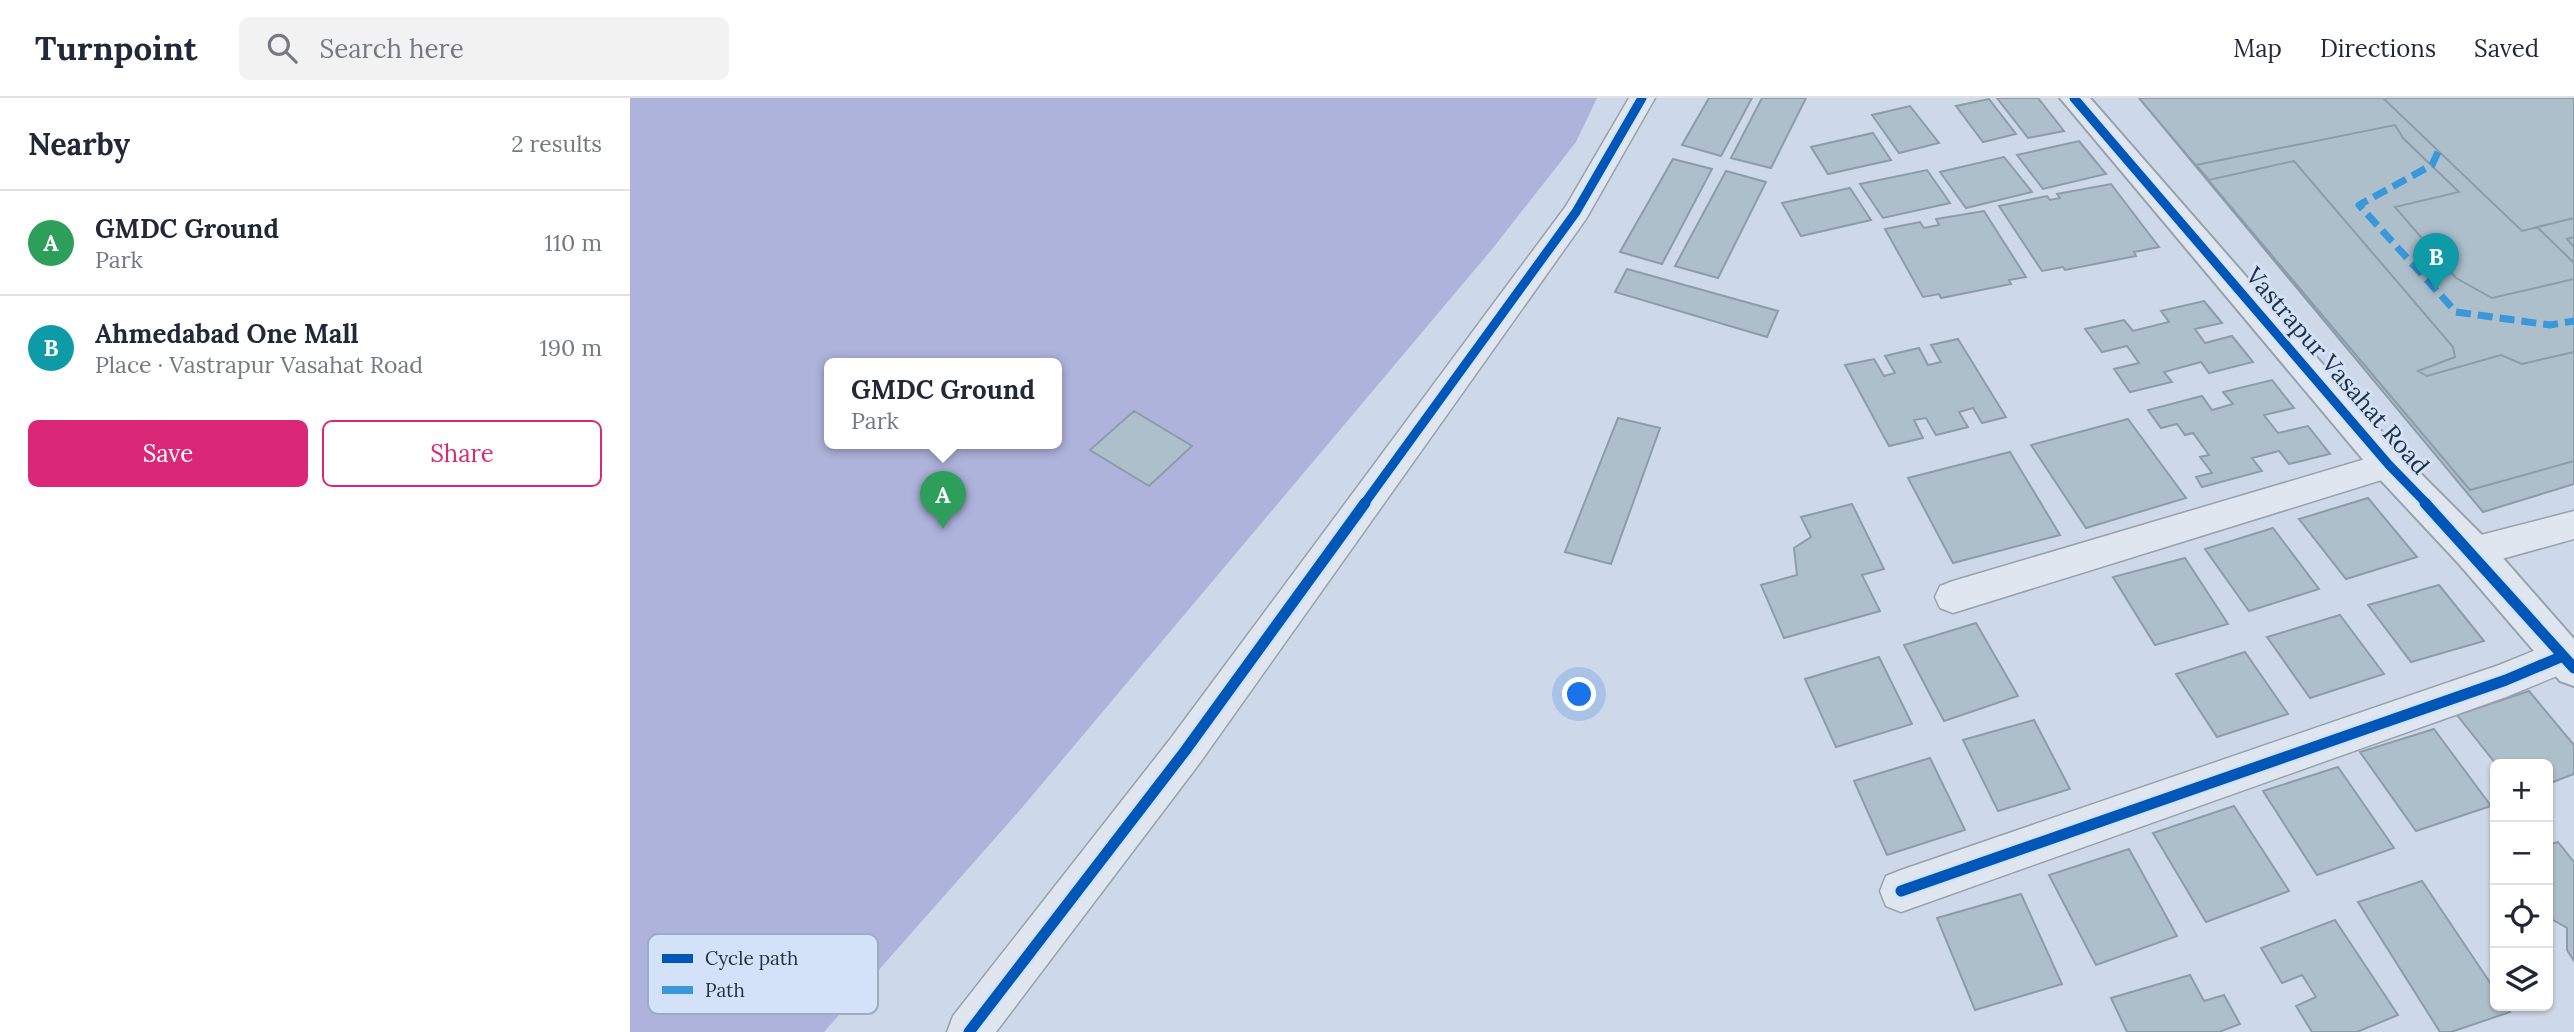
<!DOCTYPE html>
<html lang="en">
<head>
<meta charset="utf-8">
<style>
  :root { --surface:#fff; --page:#f2f2f3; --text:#1f2937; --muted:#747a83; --line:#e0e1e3; --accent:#db2777 }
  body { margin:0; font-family:Lora,serif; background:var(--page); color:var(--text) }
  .controls { position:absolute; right:21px; bottom:21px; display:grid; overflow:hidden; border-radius:10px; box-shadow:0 2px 5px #0004 }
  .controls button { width:63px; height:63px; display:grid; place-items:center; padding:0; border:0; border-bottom:2px solid var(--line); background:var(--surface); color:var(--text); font:35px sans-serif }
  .you { position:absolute; left:950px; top:597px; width:24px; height:24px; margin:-18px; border:5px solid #fff; border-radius:50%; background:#1a73e8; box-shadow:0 0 0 10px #1a73e833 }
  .badge { display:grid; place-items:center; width:46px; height:46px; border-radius:50%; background:var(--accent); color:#fff; font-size:23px; font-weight:700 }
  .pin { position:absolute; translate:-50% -58px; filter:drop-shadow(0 2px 4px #0008) }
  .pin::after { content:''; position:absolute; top:37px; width:24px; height:21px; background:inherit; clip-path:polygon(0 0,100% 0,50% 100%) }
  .popup { position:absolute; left:194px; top:260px; width:238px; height:91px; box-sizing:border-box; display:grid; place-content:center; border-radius:10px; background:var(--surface); filter:drop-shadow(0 2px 5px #0005); font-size:23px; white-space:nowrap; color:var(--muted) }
  .popup b { font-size:26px; color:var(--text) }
  .popup::after { content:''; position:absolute; left:50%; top:100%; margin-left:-14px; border:14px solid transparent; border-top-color:var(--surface) }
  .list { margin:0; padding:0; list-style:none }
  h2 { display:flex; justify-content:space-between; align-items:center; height:91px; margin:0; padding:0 28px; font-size:30px }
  h2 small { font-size:23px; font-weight:400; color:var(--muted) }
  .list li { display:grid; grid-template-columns:46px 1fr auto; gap:21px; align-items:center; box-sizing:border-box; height:105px; padding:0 28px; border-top:2px solid var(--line) }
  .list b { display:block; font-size:26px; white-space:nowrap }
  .list p { margin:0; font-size:23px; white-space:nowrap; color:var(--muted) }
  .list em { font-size:23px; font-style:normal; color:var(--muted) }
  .actions { display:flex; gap:14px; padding:21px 28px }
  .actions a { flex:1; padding:16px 0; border:2px solid var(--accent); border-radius:10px; text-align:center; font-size:24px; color:var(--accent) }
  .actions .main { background:var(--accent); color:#fff }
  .icon { flex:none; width:38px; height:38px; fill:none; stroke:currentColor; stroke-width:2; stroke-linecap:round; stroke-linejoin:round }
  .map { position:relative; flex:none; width:1944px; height:934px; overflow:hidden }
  header { display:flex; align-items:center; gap:42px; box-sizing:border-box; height:98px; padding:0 35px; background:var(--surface); border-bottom:2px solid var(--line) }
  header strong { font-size:33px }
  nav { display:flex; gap:38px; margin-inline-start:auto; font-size:24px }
  .search { width:490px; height:63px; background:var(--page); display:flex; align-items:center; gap:18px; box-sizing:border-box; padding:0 24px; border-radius:10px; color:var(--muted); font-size:26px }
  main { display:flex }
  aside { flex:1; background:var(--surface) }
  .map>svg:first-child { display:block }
</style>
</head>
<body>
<header>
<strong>Turnpoint</strong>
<div class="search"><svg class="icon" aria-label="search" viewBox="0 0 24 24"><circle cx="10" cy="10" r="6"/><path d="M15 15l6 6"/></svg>Search here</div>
<nav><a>Map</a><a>Directions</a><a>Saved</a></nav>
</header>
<main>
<aside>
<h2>Nearby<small>2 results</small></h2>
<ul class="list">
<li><span class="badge" style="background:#2e9e5b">A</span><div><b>GMDC Ground</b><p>Park</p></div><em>110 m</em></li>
<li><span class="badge" style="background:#0f9aa8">B</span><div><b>Ahmedabad One Mall</b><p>Place · Vastrapur Vasahat Road</p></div><em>190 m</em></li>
</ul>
<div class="actions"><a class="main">Save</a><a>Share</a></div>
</aside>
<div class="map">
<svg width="1944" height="934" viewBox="0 0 1944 934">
  <rect width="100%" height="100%" fill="#cdd8e8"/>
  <!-- green -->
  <path fill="#aeb3dc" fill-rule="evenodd" d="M0,0H967L946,44L863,150L390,712L194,934H0ZM199,265H427V345H199Z"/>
  <!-- building -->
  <path fill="#aebfcc" stroke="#8c9da9" stroke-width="2" d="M1079,0H1122L1091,58L1052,47Z
    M1132,0H1176L1141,70L1101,60Z
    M1367,0H1408L1434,33L1398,40Z
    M1509,0H1753L1892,133L1944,120V363L1840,392Z
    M1509,0H1944V386L1853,414Z
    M1359,1L1386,36L1353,44L1326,8Z
    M1280,8L1309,45L1269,55L1242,17Z
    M1765,27L1773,40L1829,94L1765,109L1826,180L1862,200L1944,181V254L1892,266L1871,257L1797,278L1788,273L1825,259L1823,249L1664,63L1579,82L1566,67Z
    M1243,35L1261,62L1198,76L1181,49Z
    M1449,43L1476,76L1413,91L1387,57Z
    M1374,59L1402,94L1336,110L1310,74Z
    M1043,61L1082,71L1032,166L990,154Z
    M1297,72L1320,105L1253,120L1230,86Z
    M1096,73L1136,84L1088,180L1045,168Z
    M1481,86L1529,149L1504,154L1506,158L1435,172L1433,169L1412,173L1369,108L1417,98L1420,102L1430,100L1427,96Z
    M1220,90L1241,122L1171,138L1152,105Z
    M1354,113L1396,179L1379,182L1381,186L1311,200L1309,196L1293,199L1255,131L1290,124L1294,130L1309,127L1306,121Z
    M1944,120V139L1937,141L1944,149V165L1907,129Z
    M997,171L1148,213L1137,239L985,194Z
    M1574,203L1592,225L1565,231L1575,245L1602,238L1623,264L1579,275L1571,264L1534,274L1542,284L1500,294L1484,271L1509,265L1497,248L1472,254L1455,231L1494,222L1503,233L1539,224L1531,213Z
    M1328,241L1376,319L1352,325L1343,310L1329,314L1338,329L1306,337L1296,320L1284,322L1293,340L1259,348L1215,267L1244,261L1254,278L1265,275L1255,258L1289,250L1298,267L1311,264L1301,247Z
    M1642,282L1664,310L1634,317L1648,335L1678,328L1700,356L1659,366L1649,353L1622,360L1632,373L1572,389L1566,379L1582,375L1570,359L1579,357L1563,335L1555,337L1547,326L1531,330L1518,312L1572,298L1582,312L1603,306L1593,294Z
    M504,313L562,348L519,388L460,352Z
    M988,320L1030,330L981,466L935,454Z
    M1498,321L1556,400L1456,430L1401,347Z
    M1380,354L1430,437L1323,465L1278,380Z
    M1738,400L1787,459L1716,481L1669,421Z
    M1222,406L1254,471L1232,477L1250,513L1154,540L1131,487L1167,477L1164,450L1181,439L1171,419Z
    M1643,430L1689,491L1619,513L1575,451Z
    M1555,460L1598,526L1525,547L1483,479Z
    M1809,487L1854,543L1781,564L1738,507Z
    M1710,517L1754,576L1680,600L1637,539Z
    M1346,525L1388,598L1314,623L1274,547Z
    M1615,554L1658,616L1587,639L1546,576Z
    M1249,559L1282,626L1206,649L1175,581Z
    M1899,593L1944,647V676L1918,686V666H1866L1827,617Z
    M1404,622L1440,691L1368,713L1333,642Z
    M1804,631L1861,708L1786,733L1730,654Z
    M1300,660L1335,732L1257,757L1224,683Z
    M1708,669L1764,750L1687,777L1633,693Z
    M1604,708L1659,793L1576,824L1523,735Z
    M1928,744L1944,764V863L1937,852V830L1918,819V747Z
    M1499,751L1547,838L1466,867L1419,777Z
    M1792,783L1865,892V908H1876L1880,914L1821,934H1810L1728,804Z
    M1391,796L1432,886L1345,912L1307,820Z
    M1705,822L1768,917L1727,934H1682L1666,908L1686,899L1672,877L1652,885L1631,850Z
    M1560,877L1574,903L1594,897L1610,926L1589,934H1497L1481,900Z"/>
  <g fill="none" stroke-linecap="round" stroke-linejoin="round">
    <!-- minor casing -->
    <g stroke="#96a2ad" stroke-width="3">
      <path id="minor" d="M999,0H1025L956,121L569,666L366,934H317L323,918L541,640L936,108Z
        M1759,354L1771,358L1776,367L1771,376L1323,515L1310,510L1305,499L1310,488L1323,483Z
        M1944,413V441L1843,469L1831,464L1826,454L1831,444L1843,439Z
        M1933,541L1944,546V571L1876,599L1271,814L1256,808L1250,793L1256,778L1271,772L1869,567Z"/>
    </g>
    <!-- tertiary casing -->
    <g stroke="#96a2ad" stroke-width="4">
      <path id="tertiary" d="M1430,0H1460L1772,357L1857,442L1944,541V588L1930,583L1829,466L1746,377Z"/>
    </g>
    <!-- minor -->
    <use href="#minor" fill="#e0e6ef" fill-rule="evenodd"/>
    <!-- tertiary -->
    <use href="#tertiary" fill="#e0e6ef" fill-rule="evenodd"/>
    <!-- quiet -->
    <path stroke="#3a97da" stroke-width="7" stroke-dasharray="15 7" stroke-linecap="butt" d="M1808,54L1802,67L1729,107L1826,214L1920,227L1944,223"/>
    <!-- cycleway-far1 casing -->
    <g stroke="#d3e2f9" stroke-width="12">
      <path id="cycleway-far1" d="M1444,0L1759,367L1797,406
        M734,406L946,114L1012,0"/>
    </g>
    <!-- cycleway casing -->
    <g stroke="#d3e2f9" stroke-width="16">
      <path id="cycleway" d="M1795,405L1944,570
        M1271,793L1876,582L1933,558
        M339,934L555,653L735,405"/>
    </g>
    <!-- cycleway-far1 -->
    <use href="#cycleway-far1" stroke="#0057b8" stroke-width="9"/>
    <!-- cycleway -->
    <use href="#cycleway" stroke="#0057b8" stroke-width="11"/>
  </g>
  <g text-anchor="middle" stroke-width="6" stroke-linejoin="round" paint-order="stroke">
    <!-- street labels -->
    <g font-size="24" fill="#1d313e" stroke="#d3e2f9">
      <text transform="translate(1707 273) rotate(49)" y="8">Vastrapur Vasahat Road</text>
    </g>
  </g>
  <!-- legend -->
  <rect x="18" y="836" width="230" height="80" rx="10" fill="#d3e2f9" stroke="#9cadc1" stroke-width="2"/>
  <rect x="32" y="856" width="31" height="9" fill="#0057b8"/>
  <rect x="32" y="888" width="31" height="8" fill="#3a97da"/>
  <g font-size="19" fill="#1d313e">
    <text x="75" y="867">Cycle path</text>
    <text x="75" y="899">Path</text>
  </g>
</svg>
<div class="controls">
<button>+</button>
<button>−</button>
<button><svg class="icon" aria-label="locate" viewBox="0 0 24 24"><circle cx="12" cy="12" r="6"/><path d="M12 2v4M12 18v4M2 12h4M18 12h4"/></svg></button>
<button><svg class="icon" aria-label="layers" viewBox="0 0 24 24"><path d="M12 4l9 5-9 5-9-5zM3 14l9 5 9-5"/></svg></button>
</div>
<div class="you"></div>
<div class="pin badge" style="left:313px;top:431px;background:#2e9e5b">A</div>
<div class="popup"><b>GMDC Ground</b>Park</div>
<div class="pin badge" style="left:1806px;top:193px;background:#0f9aa8">B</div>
</div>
</main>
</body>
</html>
